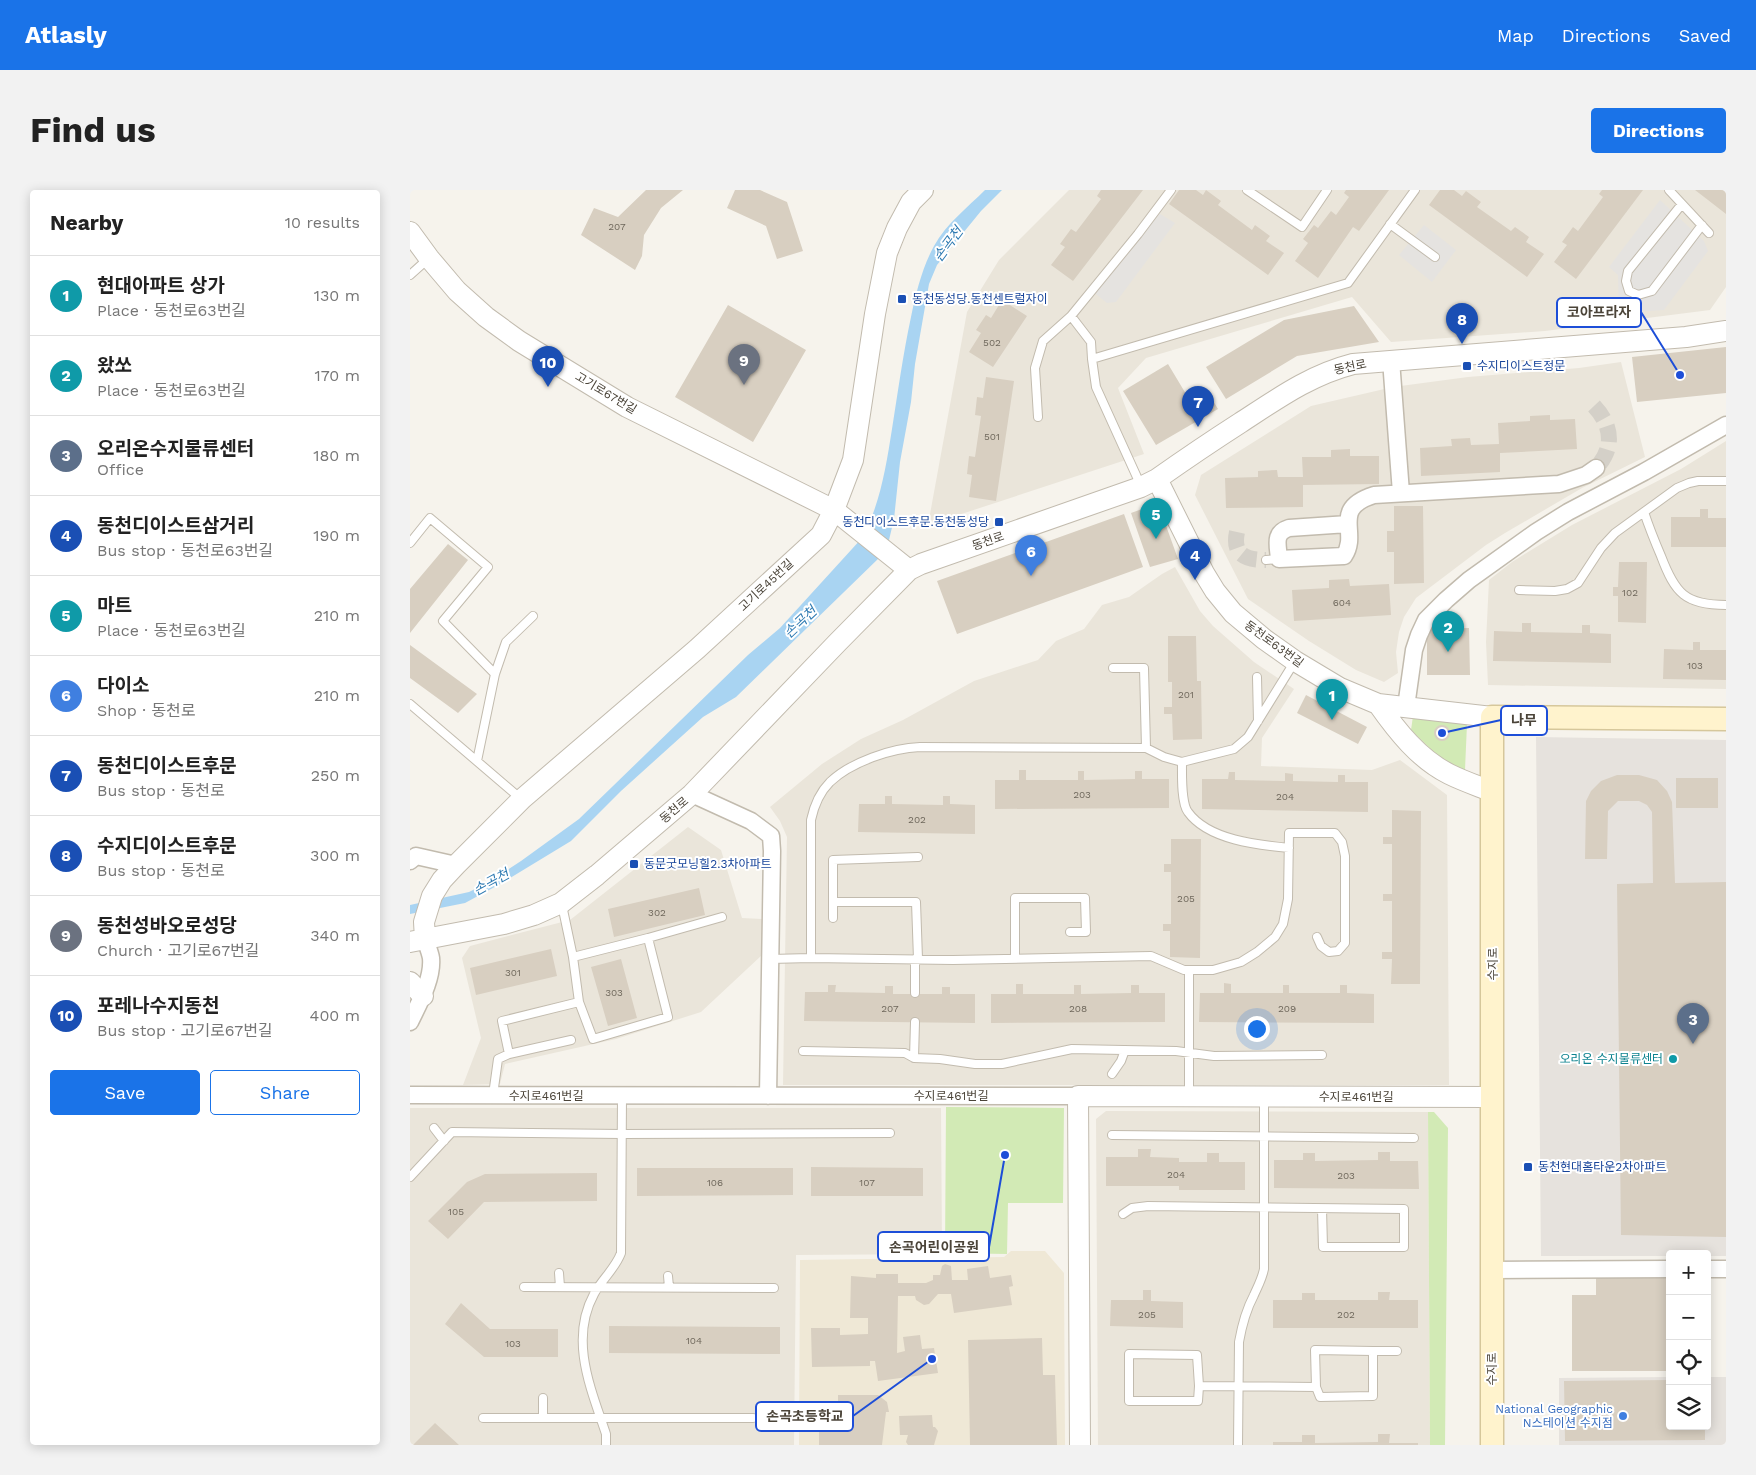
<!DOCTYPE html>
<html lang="en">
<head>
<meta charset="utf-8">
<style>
  :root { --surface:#fff; --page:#f2f2f2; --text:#222; --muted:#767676; --line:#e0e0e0; --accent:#1a73e8 }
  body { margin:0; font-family:"Work Sans","Noto Sans KR",sans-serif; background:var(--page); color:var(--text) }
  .controls { position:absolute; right:15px; bottom:15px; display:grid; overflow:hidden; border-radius:5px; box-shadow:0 2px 12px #0003 }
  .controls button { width:45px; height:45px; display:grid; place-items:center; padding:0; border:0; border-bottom:1px solid var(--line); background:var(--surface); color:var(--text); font:25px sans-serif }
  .you { position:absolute; left:846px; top:838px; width:18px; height:18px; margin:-12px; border:4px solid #fff; border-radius:50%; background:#1a73e8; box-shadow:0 0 0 8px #1a73e833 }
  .badge { display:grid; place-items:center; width:32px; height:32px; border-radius:50%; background:var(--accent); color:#fff; font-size:16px; font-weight:700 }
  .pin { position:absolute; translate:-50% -41px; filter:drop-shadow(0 1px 2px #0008) }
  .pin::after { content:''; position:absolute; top:26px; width:18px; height:15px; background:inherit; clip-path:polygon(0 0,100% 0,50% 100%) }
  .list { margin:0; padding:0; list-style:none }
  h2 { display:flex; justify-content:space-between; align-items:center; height:65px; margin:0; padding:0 20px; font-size:21px }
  h2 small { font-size:16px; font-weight:400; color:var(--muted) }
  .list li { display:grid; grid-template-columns:32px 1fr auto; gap:15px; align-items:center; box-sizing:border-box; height:80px; padding:0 20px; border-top:1px solid var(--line) }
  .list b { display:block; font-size:19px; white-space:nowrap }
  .list p { margin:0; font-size:16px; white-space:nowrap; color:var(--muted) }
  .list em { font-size:16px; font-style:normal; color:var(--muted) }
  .actions { display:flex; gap:10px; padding:15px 20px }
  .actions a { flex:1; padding:11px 0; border:1px solid var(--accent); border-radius:5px; text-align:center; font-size:18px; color:var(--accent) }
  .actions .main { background:var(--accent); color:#fff }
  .icon { flex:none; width:28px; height:28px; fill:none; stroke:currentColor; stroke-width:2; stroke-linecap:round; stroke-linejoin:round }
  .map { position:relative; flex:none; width:1316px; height:1255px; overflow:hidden; border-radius:5px }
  header { display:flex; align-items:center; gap:30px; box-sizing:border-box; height:70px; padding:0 25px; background:var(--accent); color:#fff }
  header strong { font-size:24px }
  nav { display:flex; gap:28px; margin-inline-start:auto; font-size:18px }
  .intro { display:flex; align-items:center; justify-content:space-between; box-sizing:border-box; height:120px; padding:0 30px }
  h1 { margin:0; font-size:35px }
  .button { padding:12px 22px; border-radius:5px; background:var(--accent); color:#fff; font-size:18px; font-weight:700 }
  main { display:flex; gap:30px; padding:0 30px }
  aside { flex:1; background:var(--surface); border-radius:5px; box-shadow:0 2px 12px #0003 }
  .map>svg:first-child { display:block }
</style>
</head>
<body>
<header>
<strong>Atlasly</strong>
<nav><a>Map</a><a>Directions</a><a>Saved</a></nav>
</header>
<div class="intro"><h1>Find us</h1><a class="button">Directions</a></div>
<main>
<aside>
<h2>Nearby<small>10 results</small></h2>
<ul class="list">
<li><span class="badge" style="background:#0f9aa8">1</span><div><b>현대아파트 상가</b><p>Place · 동천로63번길</p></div><em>130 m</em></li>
<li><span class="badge" style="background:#0f9aa8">2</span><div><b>왔쏘</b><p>Place · 동천로63번길</p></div><em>170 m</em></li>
<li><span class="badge" style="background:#5c6f8a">3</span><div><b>오리온수지물류센터</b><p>Office</p></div><em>180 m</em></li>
<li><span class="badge" style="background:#1a4fb4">4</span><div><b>동천디이스트삼거리</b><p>Bus stop · 동천로63번길</p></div><em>190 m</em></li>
<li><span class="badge" style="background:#0f9aa8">5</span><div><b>마트</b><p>Place · 동천로63번길</p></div><em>210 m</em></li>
<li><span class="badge" style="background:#3f7fe0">6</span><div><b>다이소</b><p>Shop · 동천로</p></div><em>210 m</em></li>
<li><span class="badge" style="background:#1a4fb4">7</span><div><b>동천디이스트후문</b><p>Bus stop · 동천로</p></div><em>250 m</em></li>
<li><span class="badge" style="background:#1a4fb4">8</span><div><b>수지디이스트후문</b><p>Bus stop · 동천로</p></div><em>300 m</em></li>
<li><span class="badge" style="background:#6b7280">9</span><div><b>동천성바오로성당</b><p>Church · 고기로67번길</p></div><em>340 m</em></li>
<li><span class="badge" style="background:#1a4fb4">10</span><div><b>포레나수지동천</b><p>Bus stop · 고기로67번길</p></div><em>400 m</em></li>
</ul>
<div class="actions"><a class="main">Save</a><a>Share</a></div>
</aside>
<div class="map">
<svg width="1316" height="1255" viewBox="0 0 1316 1255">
  <rect width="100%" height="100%" fill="#f6f3ec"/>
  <!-- residential -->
  <path fill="#eae5da" d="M659,0H1316V97L1300,120L1135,141L981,152L942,107L736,168L708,198L734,264L518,335L557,122L589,70Z
    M1211,172L1235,267L1172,298L1095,343L1076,355L1006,408L994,427L989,442L986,462L988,483L974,492L946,480L899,451L838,409L785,305L791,285L901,216L983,197L1058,187L1169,178Z
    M1316,251V499L1078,495L1076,452L1079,390L1102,372L1162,335L1271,279Z
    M765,377L790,421L803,436L844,472L884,499L852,548L851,576L962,580L990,570L1037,605L1039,895H373L377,647L370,631L360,617L412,574L451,549L493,530L564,491L628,470L646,451L674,439L692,415L719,407L752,384Z
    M278,637L311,660L332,728L352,729V765L291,822L206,849L95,874L90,894L53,895L71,848L52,768L60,756L160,730Z
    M0,918H531L532,1064L386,1065L384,1255H0Z
    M696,921L1018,922L1020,1255H688L686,929Z"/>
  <!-- industrial -->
  <path fill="#e6e2dd" d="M1126,547L1316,550V1066H1297V1064H1260V1066H1131Z
    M1260,1187V1236H1297V1187H1316V1255H1149V1188Z"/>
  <!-- education -->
  <path fill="#efe8d6" d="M601,1061H635L654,1083L655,1255H389L390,1070L594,1067Z"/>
  <!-- green -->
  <path fill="#d2eab5" d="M1003,526L1057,534L1055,580L1034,572L1001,540Z
    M536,917L654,918L653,1013H598L597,1064L535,1063Z
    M1018,922H1024L1038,938L1035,1255H1020Z"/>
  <!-- parking -->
  <path fill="#e5e3e0" d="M1250,10L1294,51L1298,61L1254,120L1209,123L1208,85L1199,77Z
    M745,21L765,33L706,112L697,113L682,101Z
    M1014,35L1046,60L1022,92L989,65Z"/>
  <!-- water -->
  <path fill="#a9d4f2" d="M575,0H592L571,21L527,75L519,94L505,174L501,212L490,272L484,329L479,350L470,367L326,507L293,527L211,601L161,651L92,693L55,713L0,724V715L59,702L79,692L111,671L169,629L338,465L370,438L452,348C470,315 476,277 482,239C488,202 493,164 501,127C506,103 512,78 524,56C536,34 558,17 575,0Z"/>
  <!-- building -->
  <path fill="#d8cfc1" d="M236,0H273L251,18L234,45L232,66L225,80L171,45L184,18L208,27Z
    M325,0H350L377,12L393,61L367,69L356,36L317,18Z
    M691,0H733L663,91L641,75L655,57L650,54L661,39L666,42L691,9L687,6Z
    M769,0H786L793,5L796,0L811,11L808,15L842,40L845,35L860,46L856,51L874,63L858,85L759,14Z
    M936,0H979L949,41L943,37L908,88L885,71L898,53L893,49L904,35L908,38L921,21L926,25L939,7L934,3Z
    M1030,0H1044L1052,6L1056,1L1071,12L1067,17L1101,41L1105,37L1119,47L1116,52L1134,64L1117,87L1019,15Z
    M1192,0H1233L1166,89L1144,72L1157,55L1152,52L1163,37L1168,41L1193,7L1189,4Z
    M1285,0H1316V24L1298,10Z
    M592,110L617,126L583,177L559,162L571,143L566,140L576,125L581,128Z
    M318,115L396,160L343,252L265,207Z
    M944,116L969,152L887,166L816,209L796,177L874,130Z
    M1316,157V203L1227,212L1222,167Z
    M758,174L779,209L796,199L808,219L746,255L713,201Z
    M576,187L604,191L586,311L559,307L562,285L557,284L559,266L565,267L571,226L565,225L567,207L573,208Z
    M1140,225V230L1165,229L1167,259L1090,263V282L1011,286L1010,258L1042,256L1041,249L1060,248L1061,255L1089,254L1088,233L1120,231V226Z
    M940,259V266H969V294L893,295V317L816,318L815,288L848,287V281L867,280L868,287H893L892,267H921V260Z
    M984,316H1013L1014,393L984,394V362H977V341H984Z
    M732,319L754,330L768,369L740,377L721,323Z
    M1290,319H1298V328H1316V357H1261V327H1290Z
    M714,324L733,377L547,444L527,391Z
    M38,354L58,370L0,443V399Z
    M1209,372H1237L1236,433L1208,432V406H1203V397H1208Z
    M939,389L940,396L979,394L981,425L884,431L882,400L919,398V390Z
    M1112,433H1121V442L1172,443V435H1180V443L1201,444V473L1083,471L1084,441L1112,442Z
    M1059,438L1060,485H1017V439Z
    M758,446H786L787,491H791L792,549L763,550L762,524H754V517H762V492H758Z
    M1283,452H1290V460H1316V490L1253,489L1254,459L1283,460Z
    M0,455L67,504L48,523L0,488Z
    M896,505L957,537L948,554L887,523Z
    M1024 543a8 8 0 1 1 16 0a8 8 0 1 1-16 0Z
    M609,580H616V590H668V581H674V590L725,589V581H732V589H759V618L585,619V590H609Z
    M819,582H825V590L875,591V583L883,584V591L928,592V585H935V592H958V622L792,619V589H818Z
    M1207,585H1229L1247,590L1257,601L1262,612L1265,693L1316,692V1047L1211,1045L1207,694L1243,693L1242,622L1237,615L1229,611H1208L1198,621L1197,669H1175L1176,611L1181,601L1191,591Z
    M1266,588H1308V618H1266Z
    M475,606H482V614L533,615V606H540V614L565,615V644L448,642L449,614H475Z
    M982,620L1011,621L1010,794H981L982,769H972V762H982V711H973V704H982V654H973V647H982Z
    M761,649H791L790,768L760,767V741H753V734H761V682H754V674H761Z
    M289,698L295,725L204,747L198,719Z
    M141,759L147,786L66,805L60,778Z
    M211,769L227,828L198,836L181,777Z
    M814,793L821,794V803H873V795H879V803H930V795H937V803L964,804V833L789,832L790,803H814Z
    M606,794H613V804H664V795H671V804L721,803V795H729V803H755V832L581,833V804H606Z
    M418,795H426L425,802L475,803V796H483V804H532V797H540V804H565V833L394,831L395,802H418Z
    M728,959H741L740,967L769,968V972H797V963H809V972H835V1000H769V996H696V967H728Z
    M968,962H980V971H1008L1009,999L864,998V970H893V963H905V971L968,970Z
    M401,977L513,978V1006H401Z
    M227,978H383V1005L227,1006Z
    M187,983V1011L74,1012L38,1049L18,1031L57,992L75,984Z
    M535,1074L541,1076L542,1090H558L557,1079L578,1076L580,1088L601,1085L603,1096L599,1097L602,1115L544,1123L541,1104H528L519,1114L514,1115L506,1110L505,1106H488L487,1163L495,1161L493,1147L510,1145L512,1159L524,1158L528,1183L468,1191L465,1171H460V1176L402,1177L401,1138H430V1145L458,1144V1128H440L441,1086L466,1088V1084H488V1093H516L523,1090V1085H530L532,1076Z
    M1260,1086V1181H1162V1105H1186V1087Z
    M1297,1086H1300L1301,1180H1297Z
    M733,1100H741V1111L773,1112V1138L700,1136L701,1110H733Z
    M968,1102H980L979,1110H1008V1138H863V1110H892V1103H905V1110H968Z
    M51,1113L80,1139H148V1167H74L35,1134Z
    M199,1136L370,1137V1164L199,1163Z
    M632,1148L633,1185H645L647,1255H560L558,1150Z
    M1260,1190V1236H1295V1250L1155,1251L1154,1191Z
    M428,1205H468L477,1212L479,1222H476L472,1255H409V1216H428Z
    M522,1225L523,1237H525L528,1241L524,1255H498L496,1252L498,1245H490L489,1226Z
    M25,1233L49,1255H3Z
    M968,1244H980L979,1253H1008V1255H863V1252H892V1245H905V1253L968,1252Z"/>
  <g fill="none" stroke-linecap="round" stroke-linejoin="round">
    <!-- minor-tunnel -->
    <path stroke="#d4d0c8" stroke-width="16" stroke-dasharray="16 8" stroke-linecap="butt" d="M1184,216C1202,235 1205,258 1186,278
      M827,342C822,365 836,370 856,370"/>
    <!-- service casing -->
    <g stroke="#c2bbae" stroke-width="10">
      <path id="service" d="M837,0L892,37L917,0
        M1259,0L1299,43
        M1272,14L1218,81L1216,91L1219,101L1228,105L1242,101L1292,35
        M980,34L1025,67
        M0,85L19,68
        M682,169L681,152L661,126L728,44L761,0
        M628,227L625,178L633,151L661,126
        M731,296L686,197L682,169L938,93L1005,0
        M1234,322C1239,337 1245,352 1251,366C1265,403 1275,415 1316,415
        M0,353L20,328L78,377L33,431L85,484
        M856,370L869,369
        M1109,400L1145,401L1157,399L1168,393L1191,358L1205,343L1267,298L1279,293L1288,291H1316
        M703,478H734L736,558
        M847,487L848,531
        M0,514L110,608
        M67,571L85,484L96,452L123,426
        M772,572C772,584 771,613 778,622C798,650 848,655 879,658
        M423,712H506L508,769
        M423,728V670L508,667
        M238,748L312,727
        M163,767L238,748L258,827L183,849L169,812
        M401,768V630C404,616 410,602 420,592C441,572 482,558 510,557L736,558L754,567L772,572L824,559L838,547L885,471
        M360,769L401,768L543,770L741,766L774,780H803L831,772L847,762L865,747L873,734L878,709L879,643H925L932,652L935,666V753L928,761L919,762L911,756L907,747
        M505,769V803
        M605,769V708H675L676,742H660
        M393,861L495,863L504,868L530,869L565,874H592L662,859L766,861L804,866L912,865
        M99,864L161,850
        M504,868L505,832
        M702,884L711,871L715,860
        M83,905L88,869L99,864L92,831L169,812L163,767L152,715
        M779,906V780
        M24,938L34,951
        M702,945L1004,948
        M0,987L42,942L212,944L480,943
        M713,1024L722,1018L738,1016L994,1019V1057H913L912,1019
        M149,1083L150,1097
        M258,1086L259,1097
        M114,1097L364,1098
        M963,1161H987
        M789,1196L787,1165L719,1164V1211H788L789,1196L906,1197L910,1207L963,1206V1161L905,1160L906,1197
        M133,1208V1228
        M73,1228H343
        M196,1255V1244C181,1199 159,1150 184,1104C192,1089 205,1079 211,1063L212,906
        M828,1255L829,1152C832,1135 836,1120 844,1105C848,1096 852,1089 854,1079V908"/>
    </g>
    <!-- minor casing -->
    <g stroke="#c2bbae" stroke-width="19">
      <path id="minor" d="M981,170L991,303
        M938,334L879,338C863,343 868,355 869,369L934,366C950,342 920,319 964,305L1149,294L1176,285L1186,278
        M996,517L1004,460L1009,445L1016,430L1036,410L1059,390L1126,342L1158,322L1234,282L1316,235
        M282,604L341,631L361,646L362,661L358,906
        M0,671L6,666L46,675
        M0,832C9,813 23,789 21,768C20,762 17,755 15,749
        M0,905L668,906
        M1297,1079H1316
        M1083,1080L1260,1079"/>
    </g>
    <!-- tertiary casing -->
    <g stroke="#c2bbae" stroke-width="22">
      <path id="tertiary" d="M0,42L19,68L47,101L76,127L109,151L217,217L424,320L499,380
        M747,289L794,383L805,401L823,423L854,449L885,471L930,498L968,514L1082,527
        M968,514C987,541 1009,569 1039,584C1053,591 1068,596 1083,602
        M15,749L14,732L22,706L32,690L46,675L112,609L287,459L411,345L424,320L443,270L465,124L477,63L487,38L501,12L513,0
        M0,752L94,734L124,725L151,713L187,685L282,604L428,452L499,380L511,374L731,297L747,289C774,270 802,251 830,233C867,209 900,185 943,174L1276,147L1316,141
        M0,792L13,806
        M670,1255L668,906L1082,907"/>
    </g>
    <!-- secondary casing -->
    <g stroke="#d6c79b" stroke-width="25">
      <path id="secondary" d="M1082,1255V527L1316,529"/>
    </g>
    <!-- service -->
    <use href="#service" stroke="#fff" stroke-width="8"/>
    <!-- minor -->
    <use href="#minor" stroke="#fff" stroke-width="16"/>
    <!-- tertiary -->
    <use href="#tertiary" stroke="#fff" stroke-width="20"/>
    <!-- secondary -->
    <use href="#secondary" stroke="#fff3cd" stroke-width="22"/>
  </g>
  <!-- markers -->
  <g fill="#1a4fb4" stroke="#fff" stroke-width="2">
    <rect x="487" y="104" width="10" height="10" rx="2.5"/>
    <rect x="1052" y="171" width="10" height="10" rx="2.5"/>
    <rect x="584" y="327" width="10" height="10" rx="2.5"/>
    <rect x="219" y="669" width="10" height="10" rx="2.5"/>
    <rect x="1113" y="972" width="10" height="10" rx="2.5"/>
  </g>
  <circle fill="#0f9aa8" stroke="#fff" stroke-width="2" cx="1263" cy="869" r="5"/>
  <circle fill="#3f7fe0" stroke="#fff" stroke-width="2" cx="1213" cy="1226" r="5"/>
  <g text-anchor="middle" stroke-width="4" stroke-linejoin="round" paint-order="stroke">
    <!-- number labels -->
    <g font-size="10" fill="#6e675b">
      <text x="207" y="40">207</text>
      <text x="582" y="156">502</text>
      <text x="582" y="250">501</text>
      <text x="1220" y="406">102</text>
      <text x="932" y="416">604</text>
      <text x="1285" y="479">103</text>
      <text x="776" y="508">201</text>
      <text x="672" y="608">203</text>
      <text x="875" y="610">204</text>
      <text x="507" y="633">202</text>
      <text x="776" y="712">205</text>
      <text x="247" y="726">302</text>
      <text x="103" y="786">301</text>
      <text x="204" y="806">303</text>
      <text x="480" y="822">207</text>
      <text x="668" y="822">208</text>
      <text x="877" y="822">209</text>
      <text x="766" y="988">204</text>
      <text x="936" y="989">203</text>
      <text x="305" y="996">106</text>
      <text x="457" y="996">107</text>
      <text x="46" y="1025">105</text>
      <text x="737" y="1128">205</text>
      <text x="936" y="1128">202</text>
      <text x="284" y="1154">104</text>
      <text x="103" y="1157">103</text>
    </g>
    <!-- transit labels -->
    <g font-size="12" fill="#164399" stroke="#fff" text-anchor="start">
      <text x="502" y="113">동천동성당.동천센트럴자이</text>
      <text x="1067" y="180">수지디이스트정문</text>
      <text x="579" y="336" text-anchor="end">동천디이스트후문.동천동성당</text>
      <text x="234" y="678">동문굿모닝힐2.3차아파트</text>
      <text x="1128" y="981">동천현대홈타운2차아파트</text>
    </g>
    <!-- street labels -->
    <g font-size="12" fill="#4b4439" stroke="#fff">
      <text transform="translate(940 177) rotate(-12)" y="4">동천로</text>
      <text transform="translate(196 203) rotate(31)" y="4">고기로67번길</text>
      <text transform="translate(578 351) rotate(-19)" y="4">동천로</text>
      <text transform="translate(356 395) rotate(-43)" y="4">고기로45번길</text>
      <text transform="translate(864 454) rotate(36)" y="4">동천로63번길</text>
      <text transform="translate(264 620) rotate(-40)" y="4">동천로</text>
      <text transform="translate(1083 774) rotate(-90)" y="4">수지로</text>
      <text x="136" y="910">수지로461번길</text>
      <text x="541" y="910">수지로461번길</text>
      <text x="946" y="911">수지로461번길</text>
      <text transform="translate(1082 1179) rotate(-90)" y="4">수지로</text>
    </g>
    <!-- culture labels -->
    <g font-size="12" fill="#0d838f" stroke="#fff" text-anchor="end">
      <text x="1253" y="873">오리온 수지물류센터</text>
    </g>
    <!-- shop labels -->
    <g font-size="12" fill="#366cbe" stroke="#fff" text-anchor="end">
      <text x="1203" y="1223">National Geographic<tspan x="1203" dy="14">N스테이션 수지점</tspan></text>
    </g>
    <!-- water labels -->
    <g font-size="14" font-style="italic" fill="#2e7ab2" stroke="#fff">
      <text transform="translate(538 54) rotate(-53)" y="5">손곡천</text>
      <text transform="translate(390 432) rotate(-43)" y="5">손곡천</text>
      <text transform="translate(81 692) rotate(-29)" y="5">손곡천</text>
    </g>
  </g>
  <!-- callouts -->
  <path fill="none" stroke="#1d4ed8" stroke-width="2" d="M1270 185L1231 122M1032 543L1091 530M595 965L579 1057M522 1169L443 1226"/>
  <g fill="#1d4ed8" stroke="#fff" stroke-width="2">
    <circle cx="1270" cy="185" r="5"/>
    <circle cx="1032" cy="543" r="5"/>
    <circle cx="595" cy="965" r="5"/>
    <circle cx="522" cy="1169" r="5"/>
  </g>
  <g fill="#fff" stroke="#1d4ed8" stroke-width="2">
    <rect x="1147" y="108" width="84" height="29" rx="5"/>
    <rect x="1091" y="516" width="46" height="29" rx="5"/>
    <rect x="468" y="1042" width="111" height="29" rx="5"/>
    <rect x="346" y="1212" width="97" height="29" rx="5"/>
  </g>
  <g font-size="14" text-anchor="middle" font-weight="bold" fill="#4b4439">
    <text x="1189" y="127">코아프라자</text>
    <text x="1114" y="535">나무</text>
    <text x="524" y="1062">손곡어린이공원</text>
    <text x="395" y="1231">손곡초등학교</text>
  </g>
</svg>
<div class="controls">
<button>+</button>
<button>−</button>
<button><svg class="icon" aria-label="locate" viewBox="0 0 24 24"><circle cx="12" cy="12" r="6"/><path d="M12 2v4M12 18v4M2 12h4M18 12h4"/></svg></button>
<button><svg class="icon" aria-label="layers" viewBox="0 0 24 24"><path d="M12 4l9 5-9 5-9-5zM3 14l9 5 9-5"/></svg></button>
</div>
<div class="you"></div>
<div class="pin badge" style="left:922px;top:530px;background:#0f9aa8">1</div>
<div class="pin badge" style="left:1038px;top:462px;background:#0f9aa8">2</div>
<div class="pin badge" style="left:1283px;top:854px;background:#5c6f8a">3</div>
<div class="pin badge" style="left:785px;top:390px;background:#1a4fb4">4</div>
<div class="pin badge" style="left:746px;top:349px;background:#0f9aa8">5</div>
<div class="pin badge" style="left:621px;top:386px;background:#3f7fe0">6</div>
<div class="pin badge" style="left:788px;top:237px;background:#1a4fb4">7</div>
<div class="pin badge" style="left:1052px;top:154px;background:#1a4fb4">8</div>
<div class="pin badge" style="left:334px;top:195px;background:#6b7280">9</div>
<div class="pin badge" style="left:138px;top:197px;background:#1a4fb4">10</div>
</div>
</main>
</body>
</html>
